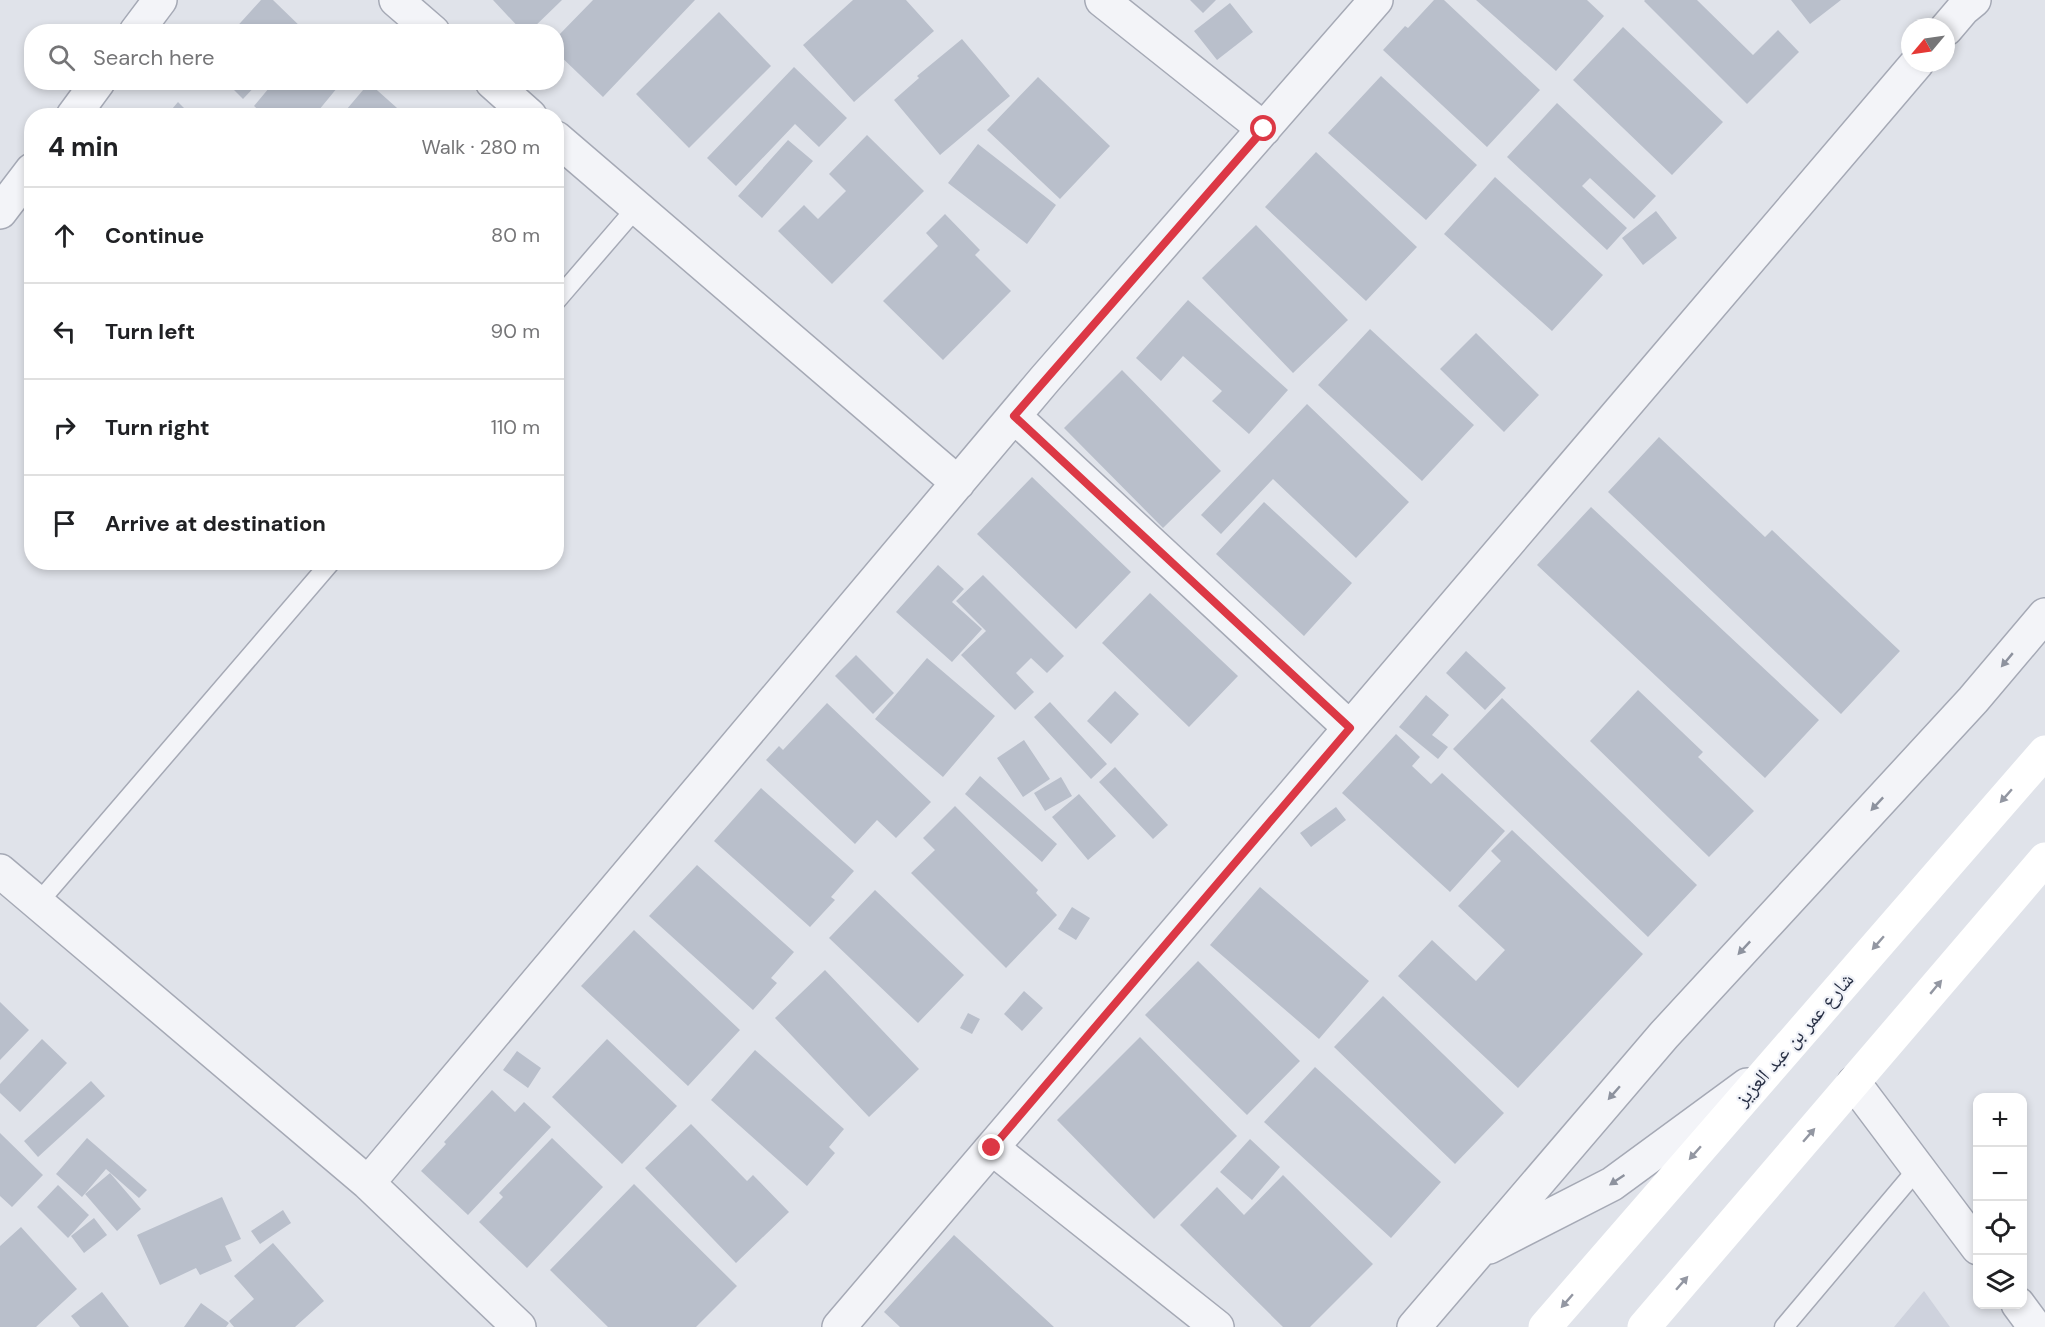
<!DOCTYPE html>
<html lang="en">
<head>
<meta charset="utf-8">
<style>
  :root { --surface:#fff; --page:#f2f2f2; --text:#202124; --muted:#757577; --line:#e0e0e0 }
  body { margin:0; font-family:"DM Sans","Noto Naskh Arabic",sans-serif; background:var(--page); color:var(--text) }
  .controls { position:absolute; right:18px; bottom:18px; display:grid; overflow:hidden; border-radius:12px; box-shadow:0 3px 9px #0003 }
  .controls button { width:54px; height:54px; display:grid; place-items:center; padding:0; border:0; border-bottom:2px solid var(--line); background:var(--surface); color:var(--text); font:30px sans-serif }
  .compass { position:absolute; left:1901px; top:18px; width:54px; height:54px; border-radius:50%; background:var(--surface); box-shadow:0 3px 9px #0003; rotate:241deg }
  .stop { position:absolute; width:18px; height:18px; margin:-14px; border:4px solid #dc3845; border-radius:50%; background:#fff }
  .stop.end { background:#dc3845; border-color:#fff; box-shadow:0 2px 6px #0008 }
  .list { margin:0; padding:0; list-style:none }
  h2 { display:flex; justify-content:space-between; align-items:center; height:78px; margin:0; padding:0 24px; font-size:26px }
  h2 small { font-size:20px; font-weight:400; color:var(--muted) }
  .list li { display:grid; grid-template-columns:39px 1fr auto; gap:18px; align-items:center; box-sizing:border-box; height:96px; padding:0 24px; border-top:2px solid var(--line) }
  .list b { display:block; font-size:22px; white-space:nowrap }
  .list em { font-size:20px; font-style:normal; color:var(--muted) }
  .icon { flex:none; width:33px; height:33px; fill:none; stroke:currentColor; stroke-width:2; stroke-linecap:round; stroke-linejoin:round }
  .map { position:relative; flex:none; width:2045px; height:1327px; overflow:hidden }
  .search { position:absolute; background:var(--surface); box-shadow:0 3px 9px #0003; left:24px; top:24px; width:540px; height:66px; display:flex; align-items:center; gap:15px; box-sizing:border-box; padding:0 21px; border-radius:24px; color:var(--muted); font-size:22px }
  .panel { position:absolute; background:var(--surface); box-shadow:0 3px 9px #0003; left:24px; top:108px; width:540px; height:462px; border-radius:24px }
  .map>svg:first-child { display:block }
</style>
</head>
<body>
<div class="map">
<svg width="2045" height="1327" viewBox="0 0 2045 1327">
  <rect width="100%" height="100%" fill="#e0e3ea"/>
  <!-- built -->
  <path fill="#ced2dd" d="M1924,1291L1950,1327H1894Z"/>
  <!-- building -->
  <path fill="#b9bfcb" d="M261,0H273L306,32H232Z
    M493,0H562L529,32H523Z
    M593,0H695L603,97L556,52V38Z
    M853,0H906L934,31L854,102L803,45Z
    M1190,0H1216L1203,13Z
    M1434,0H1444L1540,90L1487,147L1383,50L1405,26L1408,28Z
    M1476,0H1587L1604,16L1556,71Z
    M1645,0H1697L1753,55L1778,30L1799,52L1747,104L1644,1Z
    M1791,0H1841L1810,24Z
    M1230,3L1253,32L1217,60L1194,31Z
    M719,12L771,66L689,148L636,94Z
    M1623,27L1723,122L1672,175L1573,80Z
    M962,39L1010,96L940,155L894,100L919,78L917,76Z
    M794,67L847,118L819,147L795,124L736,186L707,158Z
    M1381,76L1477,165L1426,220L1328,133Z
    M1038,77L1110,146L1060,199L987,130Z
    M226,82H259L243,99Z
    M274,82H342L314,116H265L254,106Z
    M369,83L406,116H341Z
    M178,102L192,116H166Z
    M1557,103L1656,196L1634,219L1590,178L1582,186L1627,228L1607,250L1507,157Z
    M867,135L924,191L832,284L778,231L804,205L818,219L846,191L829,174Z
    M788,140L813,161L762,218L738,196Z
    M978,144L1056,205L1027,244L948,183Z
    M1316,152L1417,247L1366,301L1265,207Z
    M1495,177L1603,275L1552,331L1444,234Z
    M1656,211L1677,238L1643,265L1622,238Z
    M945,214L980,250L975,255L1011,291L943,360L883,301L938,246L926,233Z
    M1256,225L1348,320L1293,373L1202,278Z
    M1188,300L1288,390L1249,434L1212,401L1222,391L1183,356L1161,381L1136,358Z
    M1370,329L1474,425L1422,481L1318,385Z
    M1476,333L1539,395L1504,432L1440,369Z
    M1122,370L1221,471L1163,528L1064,428Z
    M1307,404L1409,502L1356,558L1273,479L1221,534L1201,515Z
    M1659,437L1765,537L1772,530L1900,651L1841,714L1608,492Z
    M1032,477L1131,572L1076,629L977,534Z
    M1264,502L1352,583L1304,636L1216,554Z
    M1591,507L1819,720L1765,778L1537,565Z
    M938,565L964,589L952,602L982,629L952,662L896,612Z
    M983,575L1064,656L1047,673L1031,658L1016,673L1034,692L1015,710L961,655L986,631L956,601Z
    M1150,593L1238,676L1189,727L1102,643Z
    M1466,651L1506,688L1485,710L1446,673Z
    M856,655L894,693L873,714L835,676Z
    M927,658L995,716L943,777L875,719Z
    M1638,690L1703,752L1698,757L1754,811L1709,857L1590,741Z
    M1115,691L1139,714L1111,744L1087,721Z
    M1426,695L1449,715L1432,735L1448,747L1438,759L1399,727Z
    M1502,698L1697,885L1648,937L1453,749Z
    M1050,702L1107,764L1091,779L1034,717Z
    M827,703L931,802L896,838L877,820L855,844L766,760L779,746L783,750Z
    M1396,734L1420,757L1412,766L1431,784L1442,773L1505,831L1450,892L1342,793Z
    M1024,740L1050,779L1023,797L997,758Z
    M1115,767L1168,825L1153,839L1099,782Z
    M980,776L1057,844L1042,862L965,794Z
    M1061,777L1072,796L1045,811L1034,793Z
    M761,788L854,871L831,897L835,900L810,927L714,841Z
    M1079,794L1116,836L1088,860L1052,817Z
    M955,806L1038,890L1036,893L1057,915L1006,968L911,873L935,850L923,838Z
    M1336,807L1346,820L1311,847L1300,833Z
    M1512,830L1643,954L1518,1088L1398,976L1432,940L1476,981L1505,950L1458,906L1501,861L1491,851Z
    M697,865L794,952L771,978L777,983L753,1010L649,916Z
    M1260,887L1369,981L1319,1039L1210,945Z
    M875,890L964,975L918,1023L829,938Z
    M1072,907L1090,918L1076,940L1058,929Z
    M634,930L740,1030L688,1086L581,986Z
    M1198,961L1300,1061L1247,1115L1145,1015Z
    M825,970L919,1069L869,1117L775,1018Z
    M1024,991L1043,1008L1022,1031L1004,1014Z
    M1383,996L1504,1113L1455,1164L1334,1047Z
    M0,1002L29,1030L0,1060Z
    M968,1013L980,1019L972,1034L960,1028Z
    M1140,1037L1237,1136L1154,1219L1057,1120Z
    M42,1039L67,1063L20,1112L0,1093V1084Z
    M607,1039L677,1106L622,1164L552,1097Z
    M755,1050L844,1129L829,1147L835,1153L807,1186L711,1100Z
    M517,1051L541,1068L528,1088L503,1070Z
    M1315,1067L1441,1182L1391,1238L1264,1122Z
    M91,1081L105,1096L38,1157L24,1141Z
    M492,1090L515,1112L524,1102L551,1127L468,1215L421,1171L446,1144L444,1142Z
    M691,1124L747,1181L753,1175L789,1212L736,1263L645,1168Z
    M0,1133L43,1175L12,1207L0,1196Z
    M87,1138L147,1190L139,1198L106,1169L82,1197L56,1174Z
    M552,1138L603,1187L527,1268L479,1222L503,1197L499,1193Z
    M1250,1139L1280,1167L1252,1200L1220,1172Z
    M110,1173L141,1209L117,1231L85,1194Z
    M1283,1175L1373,1264L1310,1327H1283L1180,1225L1217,1187L1244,1215Z
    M634,1184L737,1286L696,1327H608L550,1270Z
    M58,1185L89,1215L68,1238L37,1207Z
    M222,1197L241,1239L225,1246L232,1261L200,1275L196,1268L160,1285L137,1235Z
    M283,1210L291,1223L260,1244L251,1231Z
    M94,1218L107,1235L84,1253L71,1236Z
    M21,1227L77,1289L36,1327H0V1246Z
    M954,1235L1054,1327H900L884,1312Z
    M273,1243L324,1301L295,1327H234L229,1321L254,1299L234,1276Z
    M102,1292L129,1327H80L71,1316Z
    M201,1303L229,1323L226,1327H184Z"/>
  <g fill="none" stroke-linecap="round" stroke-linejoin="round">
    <!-- lane casing -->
    <g stroke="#a5a9b5" stroke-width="21">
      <path id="lane" d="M556,301L637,207
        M38,903L331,562
        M1784,1327L1919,1167"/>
    </g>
    <!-- street casing -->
    <g stroke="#a5a9b5" stroke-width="36">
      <path id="street" d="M396,0L433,32
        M1102,0L1264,129
        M1946,29L1963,9L1974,0
        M136,32L160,0
        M492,82L530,116
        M73,116L98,82
        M556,138L958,483
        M0,212L32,170
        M1014,416L1350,728
        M0,871L368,1183L519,1327
        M1854,1083L1978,1248
        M992,1148L1217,1327
        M368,1183L1045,379L1376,0
        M1489,1247L1612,1184L1747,1085
        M2018,1304L2035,1327
        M839,1327L1917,63
        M1414,1327L1664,1035L1973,700L2045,615"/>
    </g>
    <!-- lane -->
    <use href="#lane" stroke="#f3f4f8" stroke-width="18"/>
    <!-- street -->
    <use href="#street" stroke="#f3f4f8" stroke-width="33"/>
    <!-- secondary -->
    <path stroke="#fff" stroke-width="33" d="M1545,1327L2045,752
      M1644,1327L2045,859"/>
  </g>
  <!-- one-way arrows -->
  <defs><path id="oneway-solid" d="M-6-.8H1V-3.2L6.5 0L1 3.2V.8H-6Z" transform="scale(1.5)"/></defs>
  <g fill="#8d929e">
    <use href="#oneway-solid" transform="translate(2007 660) rotate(130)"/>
    <use href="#oneway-solid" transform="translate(1877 804) rotate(133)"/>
    <use href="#oneway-solid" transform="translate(1744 948) rotate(133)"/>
    <use href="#oneway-solid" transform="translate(1614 1093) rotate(131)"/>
    <use href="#oneway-solid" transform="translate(1617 1180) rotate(146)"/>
  </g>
  <g fill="#9397a2">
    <use href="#oneway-solid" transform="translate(2006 796) rotate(131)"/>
    <use href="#oneway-solid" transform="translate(1878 943) rotate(131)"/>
    <use href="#oneway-solid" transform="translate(1936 987) rotate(-50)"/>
    <use href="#oneway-solid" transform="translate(1809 1135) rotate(-49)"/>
    <use href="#oneway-solid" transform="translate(1695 1153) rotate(131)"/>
    <use href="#oneway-solid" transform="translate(1682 1283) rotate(-49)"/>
    <use href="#oneway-solid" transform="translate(1567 1301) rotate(131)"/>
  </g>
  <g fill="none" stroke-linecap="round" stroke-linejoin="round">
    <!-- route -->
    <path stroke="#dc3845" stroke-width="8" d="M992,1148L1350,728L1014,416L1264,129"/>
  </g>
  <g text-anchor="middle" stroke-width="4.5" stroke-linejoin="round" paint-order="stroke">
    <!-- street labels -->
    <g font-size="20" fill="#272f44" stroke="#f0f2f8">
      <text transform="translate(1794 1039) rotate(-49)" y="7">شارع عمر بن عبد العزيز</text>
    </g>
  </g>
</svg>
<div class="controls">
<button>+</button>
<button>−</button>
<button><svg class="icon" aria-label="locate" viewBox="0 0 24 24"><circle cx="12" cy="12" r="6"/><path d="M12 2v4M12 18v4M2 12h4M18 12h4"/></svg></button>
<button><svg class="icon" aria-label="layers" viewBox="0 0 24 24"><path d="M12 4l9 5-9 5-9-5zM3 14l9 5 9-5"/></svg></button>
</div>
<svg class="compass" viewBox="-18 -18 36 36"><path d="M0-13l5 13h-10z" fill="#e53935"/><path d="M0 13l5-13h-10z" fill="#757577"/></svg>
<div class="stop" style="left:1264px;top:129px"></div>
<div class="stop end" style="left:992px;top:1148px"></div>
<div class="search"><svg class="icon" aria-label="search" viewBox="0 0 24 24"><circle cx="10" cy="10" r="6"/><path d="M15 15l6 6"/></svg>Search here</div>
<section class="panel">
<h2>4 min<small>Walk · 280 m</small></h2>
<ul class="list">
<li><svg class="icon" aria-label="ahead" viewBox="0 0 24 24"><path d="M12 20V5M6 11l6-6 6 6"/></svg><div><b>Continue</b></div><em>80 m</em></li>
<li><svg class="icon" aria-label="left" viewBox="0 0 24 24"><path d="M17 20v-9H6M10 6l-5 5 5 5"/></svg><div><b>Turn left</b></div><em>90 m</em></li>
<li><svg class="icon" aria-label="right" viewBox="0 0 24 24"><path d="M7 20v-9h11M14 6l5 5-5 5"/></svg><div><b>Turn right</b></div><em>110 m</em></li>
<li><svg class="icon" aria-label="arrive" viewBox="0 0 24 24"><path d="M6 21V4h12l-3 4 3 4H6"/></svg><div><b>Arrive at destination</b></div></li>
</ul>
</section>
</div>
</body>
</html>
